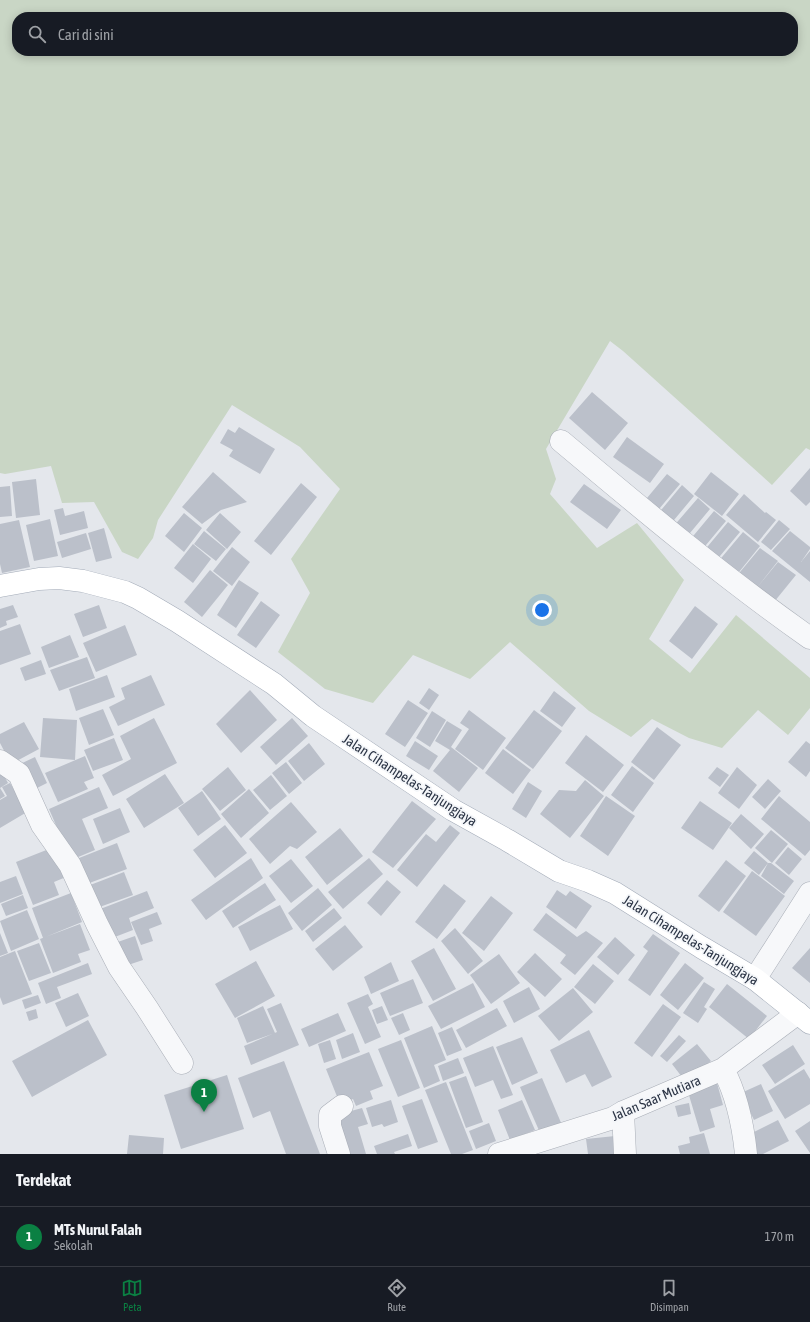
<!DOCTYPE html>
<html lang="id">
<head>
<meta charset="utf-8">
<style>
  :root { --surface:#171b24; --page:#242831; --text:#f1f3f6; --muted:#9ea1a6; --line:#363941; --accent:#0b8043 }
  body { margin:0; font-family:"Asap Condensed",sans-serif; background:var(--page); color:var(--text) }
  .you { position:absolute; left:542px; top:610px; width:14px; height:14px; margin:-10px; border:3px solid #fff; border-radius:50%; background:#1a73e8; box-shadow:0 0 0 6px #1a73e833 }
  .badge { display:grid; place-items:center; width:26px; height:26px; border-radius:50%; background:var(--accent); color:#fff; font-size:13px; font-weight:700 }
  .pin { position:absolute; translate:-50% -33px; filter:drop-shadow(0 1px 2px #0008) }
  .pin::after { content:''; position:absolute; top:21px; width:14px; height:12px; background:inherit; clip-path:polygon(0 0,100% 0,50% 100%) }
  .list { margin:0; padding:0; list-style:none }
  h2 { display:flex; justify-content:space-between; align-items:center; height:52px; margin:0; padding:0 16px; font-size:17px }
  h2 small { font-size:13px; font-weight:400; color:var(--muted) }
  .list li { display:grid; grid-template-columns:26px 1fr auto; gap:12px; align-items:center; box-sizing:border-box; height:60px; padding:0 16px; border-top:1px solid var(--line) }
  .list b { display:block; font-size:15px; white-space:nowrap }
  .list p { margin:0; font-size:13px; white-space:nowrap; color:var(--muted) }
  .list em { font-size:13px; font-style:normal; color:var(--muted) }
  .icon { flex:none; width:22px; height:22px; fill:none; stroke:currentColor; stroke-width:2; stroke-linecap:round; stroke-linejoin:round }
  .map { position:relative; flex:none; width:810px; height:1154px; overflow:hidden }
  .search { position:absolute; background:var(--surface); box-shadow:0 2px 10px #0003; left:12px; right:12px; top:12px; height:44px; display:flex; align-items:center; gap:10px; box-sizing:border-box; padding:0 14px; border-radius:16px; color:var(--muted); font-size:15px }
  .sheet { height:112px; background:var(--surface) }
  nav { display:flex; justify-content:space-around; align-items:center; box-sizing:border-box; height:56px; border-top:1px solid var(--line); background:var(--surface); font-size:11px; color:var(--muted) }
  nav a { display:grid; justify-items:center; gap:2px }
  nav .on { color:var(--accent) }
  .map>svg:first-child { display:block }
</style>
</head>
<body>
<div class="map">
<svg width="810" height="1154" viewBox="0 0 810 1154">
  <rect width="100%" height="100%" fill="#e4e7ec"/>
  <!-- green -->
  <path fill="#c9d6c5" fill-rule="evenodd" d="M0,0H810V450L806,448L772,485L623,351L610,341L546,449L556,479L550,494L597,548L637,523L684,580L649,639L690,673L736,615L810,678V708L788,735L758,710L722,748L689,738L652,719L631,737L589,711L510,642L470,679L413,655L373,703L325,689L278,652L310,593L291,559L340,489L300,447L232,405L158,520L153,538L138,559L122,552L94,502L62,503L51,466L5,474L0,473ZM17,17H793V51H17Z"/>
  <!-- building -->
  <path fill="#bbc0ca" d="M592,392L628,423L605,450L569,418Z
    M239,427L275,449L260,474L229,456L233,450L220,443L228,429L235,433Z
    M627,437L664,464L650,483L613,457Z
    M810,468V502L806,506L790,491Z
    M213,472L247,502L221,510L202,524L182,507Z
    M711,472L739,494L722,516L694,494Z
    M667,474L680,484L654,515L642,504Z
    M36,479L40,515L16,518L12,482Z
    M301,483L317,497L271,555L254,541Z
    M584,484L621,510L607,529L570,502Z
    M682,485L694,496L669,526L657,515Z
    M10,486L12,516L0,517V487Z
    M744,494L765,513L766,512L776,520L758,542L726,515Z
    M698,498L710,509L685,539L672,528Z
    M63,508L65,516L84,511L88,528L60,535L54,510Z
    M714,511L726,521L701,551L689,541Z
    M184,513L202,528L184,552L165,536Z
    M220,513L241,532L227,549L206,530Z
    M50,519L58,556L34,561L26,525Z
    M19,520L30,567L2,573L0,564V524Z
    M779,520L790,529L771,550L761,542Z
    M728,522L740,532L715,562L703,552Z
    M104,528L112,558L96,562L88,533Z
    M204,531L226,549L216,561L194,544Z
    M790,531L810,547V549L801,562L810,551V582L772,551Z
    M743,532L760,546L735,577L717,563Z
    M86,533L91,549L62,558L57,542Z
    M193,544L211,559L193,583L174,568Z
    M232,547L250,562L232,586L213,571Z
    M760,548L778,561L755,590L778,562L796,575L770,607L735,578Z
    M210,570L228,585L202,617L184,602Z
    M239,580L259,593L236,628L217,615Z
    M261,601L280,615L256,648L237,635Z
    M13,605L18,617L6,621L7,625L0,628V609Z
    M99,605L107,628L83,637L74,614Z
    M695,606L718,624L692,659L669,641Z
    M20,624L31,654L0,665V631Z
    M125,625L137,655L96,672L83,643Z
    M70,635L79,657L49,668L41,647Z
    M87,657L95,678L59,691L50,670Z
    M41,660L46,674L25,681L20,668Z
    M107,675L115,697L76,711L69,689Z
    M151,675L165,705L118,726L109,707L125,699L121,688Z
    M429,688L439,695L429,710L419,703Z
    M250,690L277,720L241,753L216,724Z
    M554,691L576,708L562,727L540,711Z
    M408,700L428,713L405,747L385,734Z
    M103,709L114,735L89,745L79,718Z
    M469,710L506,738L483,770L455,749L469,729L460,723Z
    M534,710L562,731L533,769L505,748Z
    M432,711L446,720L430,747L416,738Z
    M43,718L77,720L75,760L40,757Z
    M154,718L177,763L113,796L102,775L131,759L120,736Z
    M292,718L308,736L276,765L260,747Z
    M447,721L462,730L451,747L478,768L459,792L433,771L450,750L435,741Z
    M24,722L39,749L11,764L0,743V734Z
    M657,727L681,745L654,780L631,762Z
    M586,735L624,765L603,792L565,763Z
    M114,738L123,760L93,771L84,750Z
    M415,741L438,756L429,770L406,756Z
    M806,741L810,744V771L806,777L788,762Z
    M309,743L325,764L304,781L288,761Z
    M503,749L531,770L513,794L485,773Z
    M85,756L94,778L84,782L88,789L58,802L45,773Z
    M35,757L47,783L29,792L16,766Z
    M286,762L302,783L289,794L272,773Z
    M632,766L654,783L633,812L611,795Z
    M228,767L246,790L220,811L202,789Z
    M717,767L729,775L720,787L708,778Z
    M737,767L757,785L739,809L718,793Z
    M0,769L8,783L0,788L5,796L0,799Z
    M165,774L184,803L144,828L126,799Z
    M271,775L287,796L270,810L253,790Z
    M768,779L781,791L765,809L752,797Z
    M585,780L604,796L570,838L540,814L559,790L576,791Z
    M528,782L542,791L526,818L512,809Z
    M10,783L27,812L0,828V800L7,796L2,787Z
    M99,787L108,808L82,819L95,850L71,860L49,809Z
    M249,789L269,813L241,838L221,814Z
    M202,791L221,819L198,836L178,808Z
    M606,796L635,816L608,856L580,836Z
    M779,796L810,822V850L805,856L761,819Z
    M412,801L436,819L393,868L372,852Z
    M700,801L732,823L713,850L681,828Z
    M291,802L317,832L297,849L290,846L270,864L249,839Z
    M120,808L130,832L103,844L93,819Z
    M741,814L764,834L751,849L729,828Z
    M225,825L247,853L215,878L193,850Z
    M450,825L460,833L417,887L397,870L426,834L436,842Z
    M340,828L363,856L327,885L305,857Z
    M771,830L788,844L772,863L755,848Z
    M117,843L127,869L84,885L74,860Z
    M54,847L66,877L54,882L59,895L33,905L16,862Z
    M788,847L802,859L789,875L775,863Z
    M754,851L768,863L759,875L744,863Z
    M251,858L263,878L206,920L191,900Z
    M369,858L383,874L343,909L328,892Z
    M291,859L313,886L291,903L269,876Z
    M726,860L746,876L719,912L698,896Z
    M768,863H771L794,881L784,894L761,876Z
    M752,871L785,896L756,936L723,912Z
    M124,872L133,895L94,909L85,887Z
    M16,876L23,894L0,903V882Z
    M387,880L401,892L381,916L367,903Z
    M265,883L276,900L233,928L222,911Z
    M444,884L466,901L437,939L415,922Z
    M318,888L332,905L302,931L288,913Z
    M557,890L566,896L570,891L592,906L576,929L546,907Z
    M147,891L154,908L129,918L133,930L107,940L95,911Z
    M71,893L82,922L43,938L32,908Z
    M23,895L28,908L6,916L1,904Z
    M491,896L513,913L484,951L462,933Z
    M280,905L293,929L250,951L238,927Z
    M334,908L342,918L313,942L305,931Z
    M27,910L39,939L11,951L0,921Z
    M157,912L162,924L149,929L153,941L141,945L131,922Z
    M546,913L577,937L586,931L603,943L575,975L560,963L566,955L533,930Z
    M80,924L90,950L78,954L81,962L53,973L40,939Z
    M345,925L363,947L333,971L315,949Z
    M455,928L483,961L468,974L441,941Z
    M0,933L8,953L0,956Z
    M653,934L680,953L650,996L628,980L648,951L643,947Z
    M135,936L143,960L128,965L112,944Z
    M615,937L635,955L618,975L597,957Z
    M39,943L51,973L29,981L17,951Z
    M434,948L456,989L433,1001L411,961Z
    M810,948V983L792,968Z
    M15,951L32,994L3,1005L0,997V957Z
    M535,953L562,979L545,997L517,972Z
    M499,954L520,983L491,1004L470,975Z
    M256,961L275,996L235,1018L215,984Z
    M391,962L399,981L371,994L364,977Z
    M88,963L92,974L57,987L61,998L46,1004L38,983Z
    M685,963L704,978L678,1010L660,995Z
    M593,964L614,981L595,1004L574,987Z
    M413,979L423,1003L390,1016L380,993Z
    M704,982L715,989L704,1007L707,1009L698,1023L683,1013Z
    M473,983L485,1007L441,1029L428,1006Z
    M727,984L767,1016L749,1039L709,1007Z
    M529,987L540,1009L514,1023L503,1001Z
    M573,988L593,1012L559,1041L538,1016Z
    M78,993L89,1016L66,1027L55,1003Z
    M368,994L373,1004L368,1007L381,1037L365,1044L347,1003Z
    M38,995L41,1003L25,1009L22,1000Z
    M281,1003L299,1045L251,1065L244,1046L277,1032L267,1009Z
    M663,1004L681,1017L652,1057L634,1043Z
    M263,1006L275,1033L247,1043L237,1018Z
    M382,1006L388,1020L377,1024L372,1010Z
    M497,1008L507,1026L466,1048L456,1030Z
    M36,1009L38,1018L29,1021L26,1012Z
    M338,1013L346,1031L309,1047L301,1029Z
    M403,1013L410,1030L399,1035L391,1018Z
    M88,1020L107,1055L32,1097L12,1061Z
    M432,1026L446,1060L434,1065L440,1081L424,1088L404,1038Z
    M452,1027L462,1050L447,1056L438,1033Z
    M589,1030L612,1077L592,1087L585,1074L566,1083L550,1050Z
    M353,1033L360,1052L342,1059L336,1040Z
    M679,1035L686,1041L667,1062L660,1056Z
    M522,1037L538,1073L512,1085L496,1047Z
    M330,1040L336,1059L324,1063L318,1044Z
    M401,1040L420,1088L398,1097L378,1049Z
    M697,1044L711,1061L685,1081L672,1064Z
    M793,1045L805,1064L775,1084L762,1065Z
    M493,1046L513,1095L501,1099L493,1080L475,1087L463,1058Z
    M369,1052L383,1086L370,1091L373,1099L356,1106L353,1099L340,1104L326,1069Z
    M458,1058L464,1073L443,1081L438,1066Z
    M284,1061L320,1154H286L270,1111L253,1118L238,1078Z
    M804,1069L810,1079V1104L785,1119L768,1091Z
    M227,1075L244,1129L181,1149L164,1095Z
    M466,1076L483,1122L466,1128L449,1082Z
    M542,1078L562,1125L541,1135L520,1087Z
    M446,1082L473,1150L462,1154H451L425,1090Z
    M717,1083L723,1105L710,1109L715,1127L700,1132L688,1092Z
    M761,1084L773,1111L754,1120L741,1093Z
    M422,1099L438,1142L418,1149L402,1106Z
    M391,1100L398,1122L384,1127L382,1124L372,1127L366,1108Z
    M522,1100L535,1130L510,1140L498,1110Z
    M689,1103L691,1114L678,1117L675,1106Z
    M362,1108L368,1124L358,1127L366,1154H344L333,1116Z
    M778,1120L789,1141L763,1154H757L748,1135Z
    M810,1121V1153L795,1131Z
    M489,1123L496,1141L476,1149L469,1131Z
    M704,1133L710,1154H680L678,1146L690,1143L689,1137Z
    M408,1134L412,1146L394,1152L395,1154H377L374,1146Z
    M129,1135L164,1138L163,1154H127Z
    M615,1136L617,1154H588L586,1139Z"/>
  <g fill="none" stroke-linecap="round" stroke-linejoin="round">
    <!-- minor casing -->
    <g stroke="#a9aeb7" stroke-width="23">
      <path id="minor" d="M561,441C642,509 723,577 810,638
        M0,761L19,774L42,825L70,865L97,924L119,967L147,1008L182,1063
        M755,979L810,893
        M723,1069C737,1095 743,1125 746,1154
        M623,1112L625,1154
        M339,1154L330,1126V1115L342,1106
        M499,1154L613,1118L623,1112L723,1069L798,1013"/>
    </g>
    <!-- major casing -->
    <g stroke="#a3abb8" stroke-width="23">
      <path id="major" d="M0,586L39,579L59,578L83,581L125,592L138,598L177,621L274,684L313,716L453,810L507,840L559,871L588,881L615,893L701,947L755,979L810,1023"/>
    </g>
    <!-- minor -->
    <use href="#minor" stroke="#f7f8fa" stroke-width="22"/>
    <!-- major -->
    <use href="#major" stroke="#fff" stroke-width="22"/>
  </g>
  <g text-anchor="middle" stroke-width="3.5" stroke-linejoin="round" paint-order="stroke">
    <!-- street labels -->
    <g font-size="14" fill="#2b3445" stroke="#f4f6f9">
      <text transform="translate(410 780) rotate(33)" y="5">Jalan Cihampelas-Tanjungjaya</text>
      <text transform="translate(691 940) rotate(32)" y="5">Jalan Cihampelas-Tanjungjaya</text>
      <text transform="translate(656 1098) rotate(-23)" y="5">Jalan Saar Mutiara</text>
    </g>
  </g>
</svg>
<div class="you"></div>
<div class="pin badge" style="left:204px;top:1112px">1</div>
<div class="search"><svg class="icon" aria-label="search" viewBox="0 0 24 24"><circle cx="10" cy="10" r="6"/><path d="M15 15l6 6"/></svg>Cari di sini</div>
</div>
<section class="sheet">
<h2>Terdekat<small></small></h2>
<ul class="list">
<li><span class="badge">1</span><div><b>MTs Nurul Falah</b><p>Sekolah</p></div><em>170 m</em></li>
</ul>
</section>
<nav>
<a class="on"><svg class="icon" aria-label="map" viewBox="0 0 24 24"><path d="M3 6l6-2 6 2 6-2v14l-6 2-6-2-6 2zM9 4v14M15 6v14"/></svg>Peta</a>
<a><svg class="icon" aria-label="directions" viewBox="0 0 24 24"><path d="M12 3l9 9-9 9-9-9zM9 14v-3h6M13 9l2 2-2 2"/></svg>Rute</a>
<a><svg class="icon" aria-label="saved" viewBox="0 0 24 24"><path d="M7 4h10v16l-5-4-5 4z"/></svg>Disimpan</a>
</nav>
</body>
</html>
